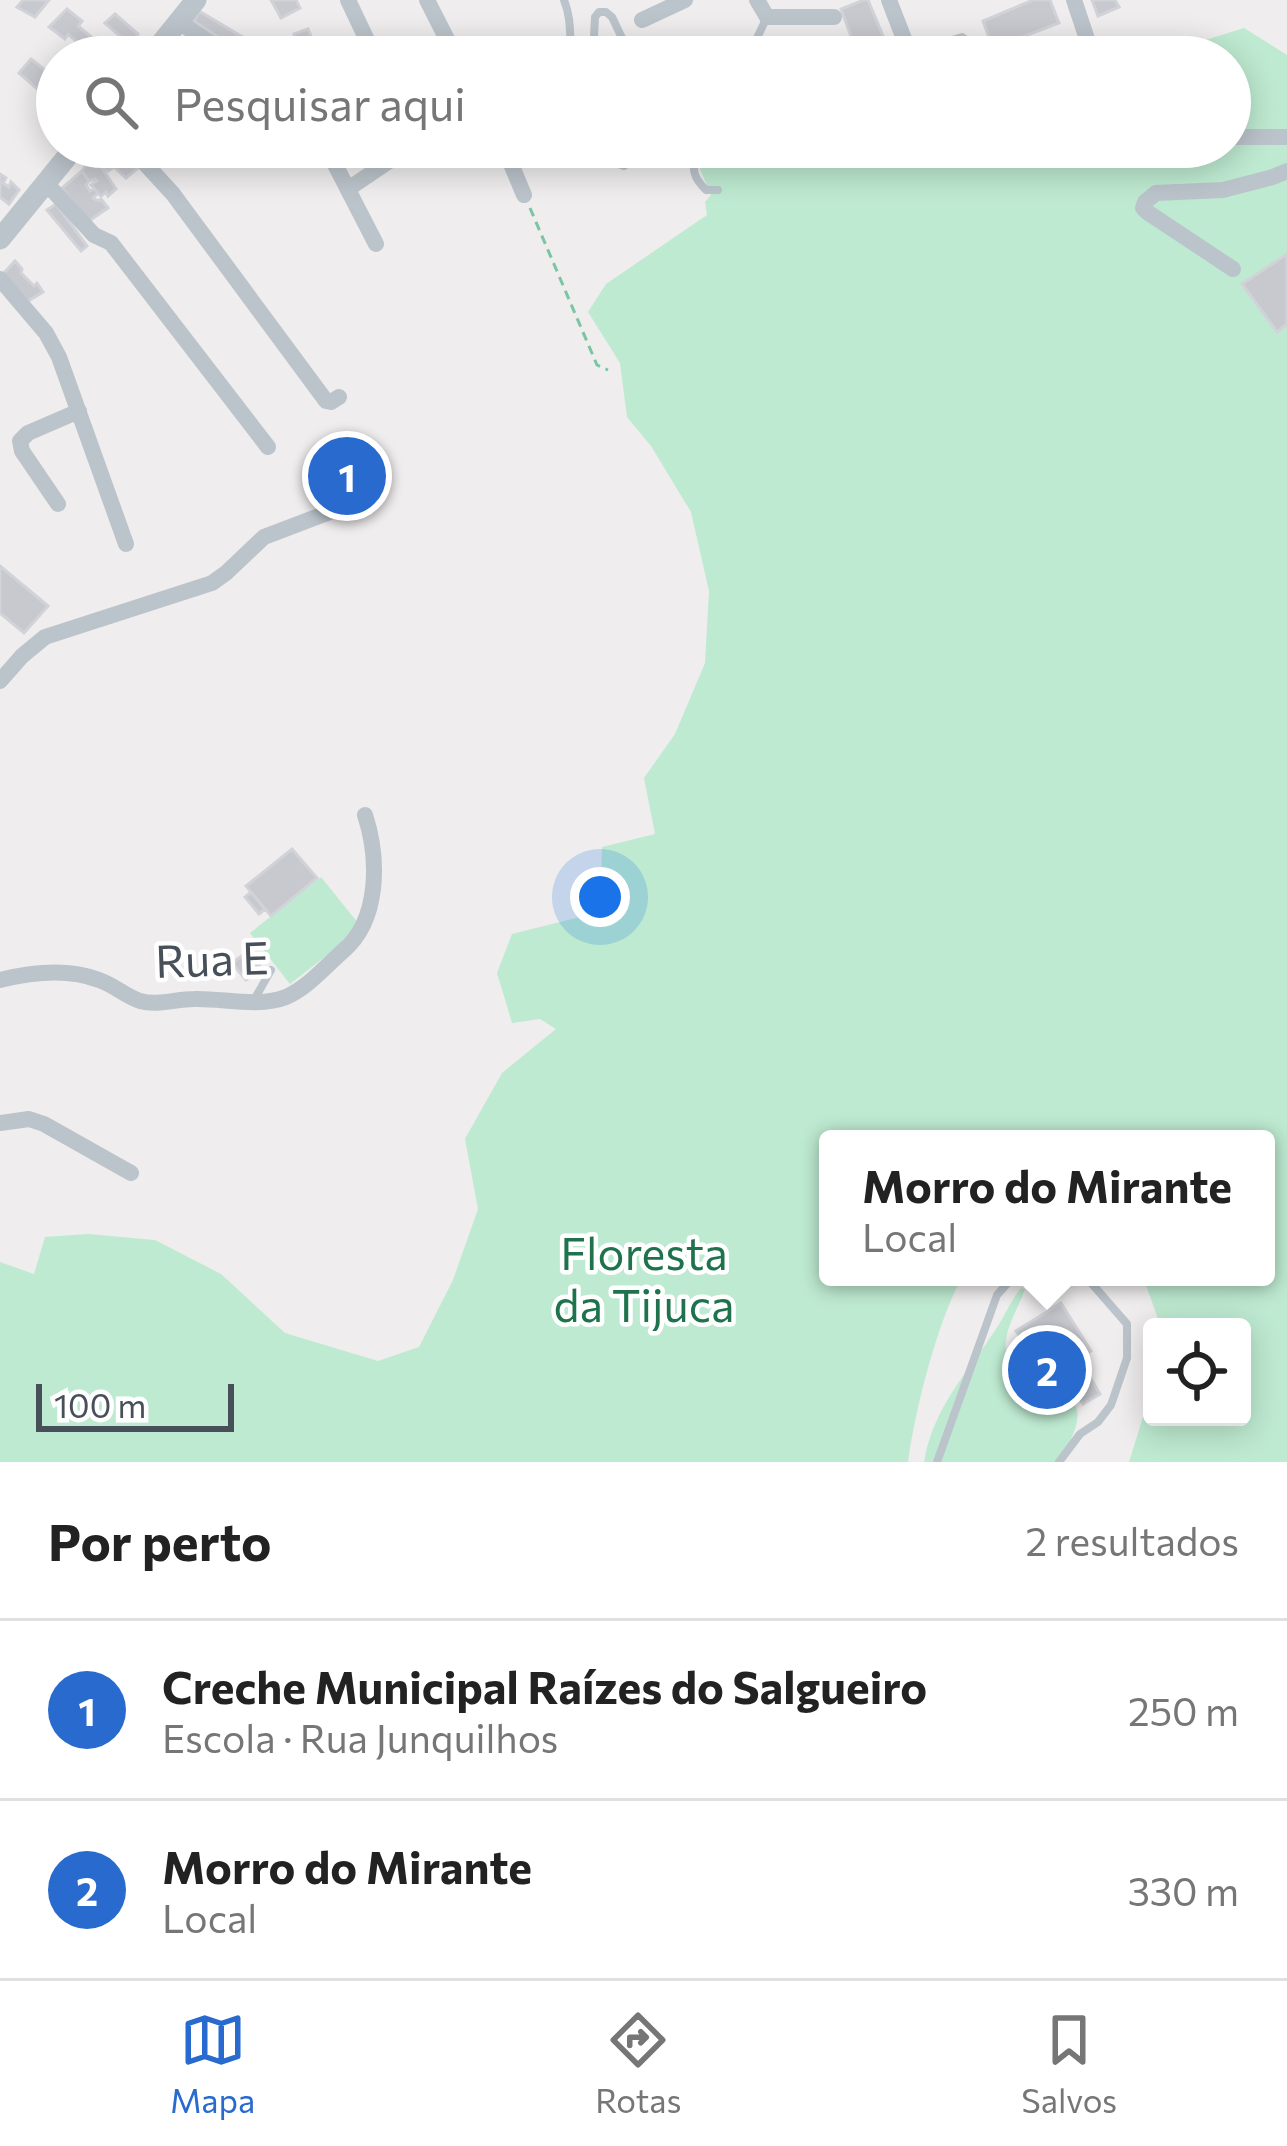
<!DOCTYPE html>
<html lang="pt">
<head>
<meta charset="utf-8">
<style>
  :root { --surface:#fff; --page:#f6f6f6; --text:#222; --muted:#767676; --line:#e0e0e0; --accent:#286ace }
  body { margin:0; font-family:Commissioner,sans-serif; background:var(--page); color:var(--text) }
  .controls { position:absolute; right:36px; bottom:36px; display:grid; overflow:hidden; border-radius:12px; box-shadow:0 6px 30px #0003 }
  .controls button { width:108px; height:108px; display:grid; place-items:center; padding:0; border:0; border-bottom:3px solid var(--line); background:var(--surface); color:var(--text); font:60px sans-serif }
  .scale { position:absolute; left:36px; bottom:30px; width:198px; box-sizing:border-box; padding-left:12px; border:6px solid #474f59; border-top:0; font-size:33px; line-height:42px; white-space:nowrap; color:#474f59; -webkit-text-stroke:9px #fff; paint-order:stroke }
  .you { position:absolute; left:600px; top:897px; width:42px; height:42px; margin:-30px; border:9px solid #fff; border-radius:50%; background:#1a73e8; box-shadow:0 0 0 18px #1a73e833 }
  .badge { display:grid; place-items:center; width:78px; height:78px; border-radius:50%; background:var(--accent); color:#fff; font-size:39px; font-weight:700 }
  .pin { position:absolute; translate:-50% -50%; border:6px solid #fff; box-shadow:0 3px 12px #0006 }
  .popup { position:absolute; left:819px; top:1130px; width:456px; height:156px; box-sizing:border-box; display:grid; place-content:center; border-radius:12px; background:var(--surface); filter:drop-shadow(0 3px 9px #0005); font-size:39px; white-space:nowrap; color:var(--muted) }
  .popup b { font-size:45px; color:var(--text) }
  .popup::after { content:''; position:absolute; left:50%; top:100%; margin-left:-24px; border:24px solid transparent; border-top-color:var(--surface) }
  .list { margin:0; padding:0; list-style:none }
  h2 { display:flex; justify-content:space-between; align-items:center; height:156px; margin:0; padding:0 48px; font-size:51px }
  h2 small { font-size:39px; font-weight:400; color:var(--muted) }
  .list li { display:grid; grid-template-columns:78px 1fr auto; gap:36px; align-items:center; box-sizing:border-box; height:180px; padding:0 48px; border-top:3px solid var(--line) }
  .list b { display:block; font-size:45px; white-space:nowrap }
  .list p { margin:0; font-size:39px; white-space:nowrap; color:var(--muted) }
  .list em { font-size:39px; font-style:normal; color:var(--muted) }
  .icon { flex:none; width:66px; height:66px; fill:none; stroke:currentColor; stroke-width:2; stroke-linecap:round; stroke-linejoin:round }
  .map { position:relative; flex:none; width:1287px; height:1462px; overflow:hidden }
  .search { position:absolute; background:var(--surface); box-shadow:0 6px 30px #0003; left:36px; right:36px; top:36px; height:132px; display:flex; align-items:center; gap:30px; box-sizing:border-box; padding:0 42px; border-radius:66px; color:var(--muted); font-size:45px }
  .sheet { height:516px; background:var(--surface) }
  nav { display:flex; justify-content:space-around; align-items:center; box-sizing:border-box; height:168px; border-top:3px solid var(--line); background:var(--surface); font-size:33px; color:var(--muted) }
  nav a { display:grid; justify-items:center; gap:6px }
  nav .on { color:var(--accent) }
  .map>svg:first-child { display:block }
</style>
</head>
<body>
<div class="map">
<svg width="1287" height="1462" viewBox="0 0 1287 1462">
  <rect width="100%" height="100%" fill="#efeded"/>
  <!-- green -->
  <path fill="#beead1" d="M1244,28L1287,55V1462H1129L1152,1388V1417H1242V1327H1161L1143,1277H1266V1139H828V1277H962C937,1323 915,1410 908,1462H0V1262L34,1274L45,1237L88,1234L155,1240L221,1274L285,1333L378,1361L419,1347L453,1280L478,1209L465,1139L502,1073L556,1029L540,1019L512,1023L497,973L512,934L600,912L602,847L655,834L644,778L675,734L705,663L709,591L691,512L651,446L627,417L620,363L588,312L606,284L707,215L705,202L711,195L691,147H1230V57H1199L1196,43Z
    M763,37L770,44V51L817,55L845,47L856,50L859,57H743L753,55Z
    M321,877L362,928L290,984L250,933Z
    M1021,1288L1025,1289C1018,1310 1003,1329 1006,1353C1013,1410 1121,1364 1058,1462H924C933,1408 967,1373 996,1329C1005,1316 1011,1300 1021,1288Z"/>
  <!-- building -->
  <path fill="#c7c9cf" stroke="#d1d3d8" stroke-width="3" d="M23,0H49L35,17L17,7Z
    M271,0H296L300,8L281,18Z
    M864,0H868L883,36L855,47L841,9Z
    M1033,0H1050L1059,23L993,48L983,21Z
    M1092,0H1115L1119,7L1098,16Z
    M67,9L82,21L78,26L102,46L104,41L119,54L117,57H90L92,55L68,34L65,39L49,27Z
    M199,11L246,39L238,50L194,21Z
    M115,14L138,34L130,45L105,23Z
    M308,29L315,46L310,48L314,57H304L294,34Z
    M177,42L187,57H172L169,54Z
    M1068,44L1072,57H1033Z
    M31,59L50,74L47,82L57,89V106L19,73Z
    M101,147H122L139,167L126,178L114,167L108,171L93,155Z
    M93,155L116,189L108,196L106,192L101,196L91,185L97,181L95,179L89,181L82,171Z
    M82,171L89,181L86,185L90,191L94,189L98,193L93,198L98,201L101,199L108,208L86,223L62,188Z
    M0,174L6,178L3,183L9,187L11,182L19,190L9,204L0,197Z
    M56,204L87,246L81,251L47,210Z
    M1287,254V324L1277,332L1242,284Z
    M15,261L22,269L21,273L34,286L37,283L43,292L28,301L3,274Z
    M0,566L48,606L24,633L0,613Z
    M292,849L317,878L271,916L246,886Z
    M251,892L265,909L259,914L245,897Z
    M248,951L261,968L246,980L232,963Z
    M1061,1303L1091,1351L1046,1379L1034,1360L1038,1357L1031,1347L1028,1349L1016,1331Z
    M1081,1362L1100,1394L1083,1404L1064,1372Z"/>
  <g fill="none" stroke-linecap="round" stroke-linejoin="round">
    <!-- path -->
    <path stroke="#7ac5a3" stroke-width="3" stroke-dasharray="9 6" stroke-linecap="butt" d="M530,208L597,365L608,370"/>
    <!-- service -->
    <path stroke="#bcc4cb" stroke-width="8" d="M564,0C572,20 569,36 572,57
      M911,52L962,37L970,43L976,57
      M593,57L595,17L599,12H606L612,17L631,57
      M748,57L767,17
      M619,147L618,164L624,166L637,157L661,147
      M667,147L675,154
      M718,190H706C698,182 691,173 695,161L720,147
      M254,1000L271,970
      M937,1462L997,1295L1013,1277
      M1059,1462L1080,1434L1098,1422L1111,1405L1127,1358V1324L1086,1277"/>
    <!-- minor -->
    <path stroke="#bcc4cb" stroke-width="16" d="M348,0L375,57
      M427,0L456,57
      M757,0L767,17H834
      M889,0L911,57
      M1074,0L1093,57
      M642,20L685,0
      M179,22L231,57
      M1230,137H1287
      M130,147L173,194L326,401L331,402L339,397
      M326,147L376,244
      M504,147L524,195
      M46,183L94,235L111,243L268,447
      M348,189L410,147
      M1233,269L1147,212L1143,208L1145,202L1156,193L1223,190L1273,177L1287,171
      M0,279L46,333L59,357L126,544
      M58,504L22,451L20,441L28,433L79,411
      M0,681L22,656L45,637L212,583L226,573L264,537L348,505
      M0,980C32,972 68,968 99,980C114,985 125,996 140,1001C158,1006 176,999 194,999C223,998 258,1008 286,997C307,988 325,967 343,951C380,920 379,858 365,815
      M0,1123L29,1119L44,1124L131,1173"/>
    <!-- tertiary -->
    <path stroke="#bcc4cb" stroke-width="21" d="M150,57L196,0
      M0,239L75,147"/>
  </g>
  <g text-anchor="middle" stroke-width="9" stroke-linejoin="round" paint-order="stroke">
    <!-- street labels -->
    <g font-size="45" fill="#474f59" stroke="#fff">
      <text transform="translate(212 960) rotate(-2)" y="16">Rua E</text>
    </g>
    <!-- park labels -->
    <g font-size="45" fill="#1e734c" stroke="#fff">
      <text x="644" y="1270">Floresta<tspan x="644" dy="52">da Tijuca</tspan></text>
    </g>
  </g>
</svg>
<div class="controls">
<button><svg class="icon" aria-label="locate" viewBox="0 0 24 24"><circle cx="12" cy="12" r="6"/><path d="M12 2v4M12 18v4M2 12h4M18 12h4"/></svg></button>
</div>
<div class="scale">100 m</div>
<div class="you"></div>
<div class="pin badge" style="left:347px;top:476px">1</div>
<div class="pin badge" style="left:1047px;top:1370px">2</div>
<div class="popup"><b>Morro do Mirante</b>Local</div>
<div class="search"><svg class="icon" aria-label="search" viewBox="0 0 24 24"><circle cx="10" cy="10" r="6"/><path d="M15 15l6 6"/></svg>Pesquisar aqui</div>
</div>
<section class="sheet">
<h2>Por perto<small>2 resultados</small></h2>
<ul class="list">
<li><span class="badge">1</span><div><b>Creche Municipal Raízes do Salgueiro</b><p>Escola · Rua Junquilhos</p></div><em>250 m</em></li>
<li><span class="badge">2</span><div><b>Morro do Mirante</b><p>Local</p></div><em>330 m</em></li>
</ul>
</section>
<nav>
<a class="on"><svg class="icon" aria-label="map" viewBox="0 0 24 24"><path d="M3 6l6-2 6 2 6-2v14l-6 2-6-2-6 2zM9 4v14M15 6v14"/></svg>Mapa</a>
<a><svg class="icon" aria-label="directions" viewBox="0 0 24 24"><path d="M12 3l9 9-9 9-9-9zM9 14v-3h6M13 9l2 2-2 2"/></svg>Rotas</a>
<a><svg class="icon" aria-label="saved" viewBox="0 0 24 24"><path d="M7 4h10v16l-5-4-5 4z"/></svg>Salvos</a>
</nav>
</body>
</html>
